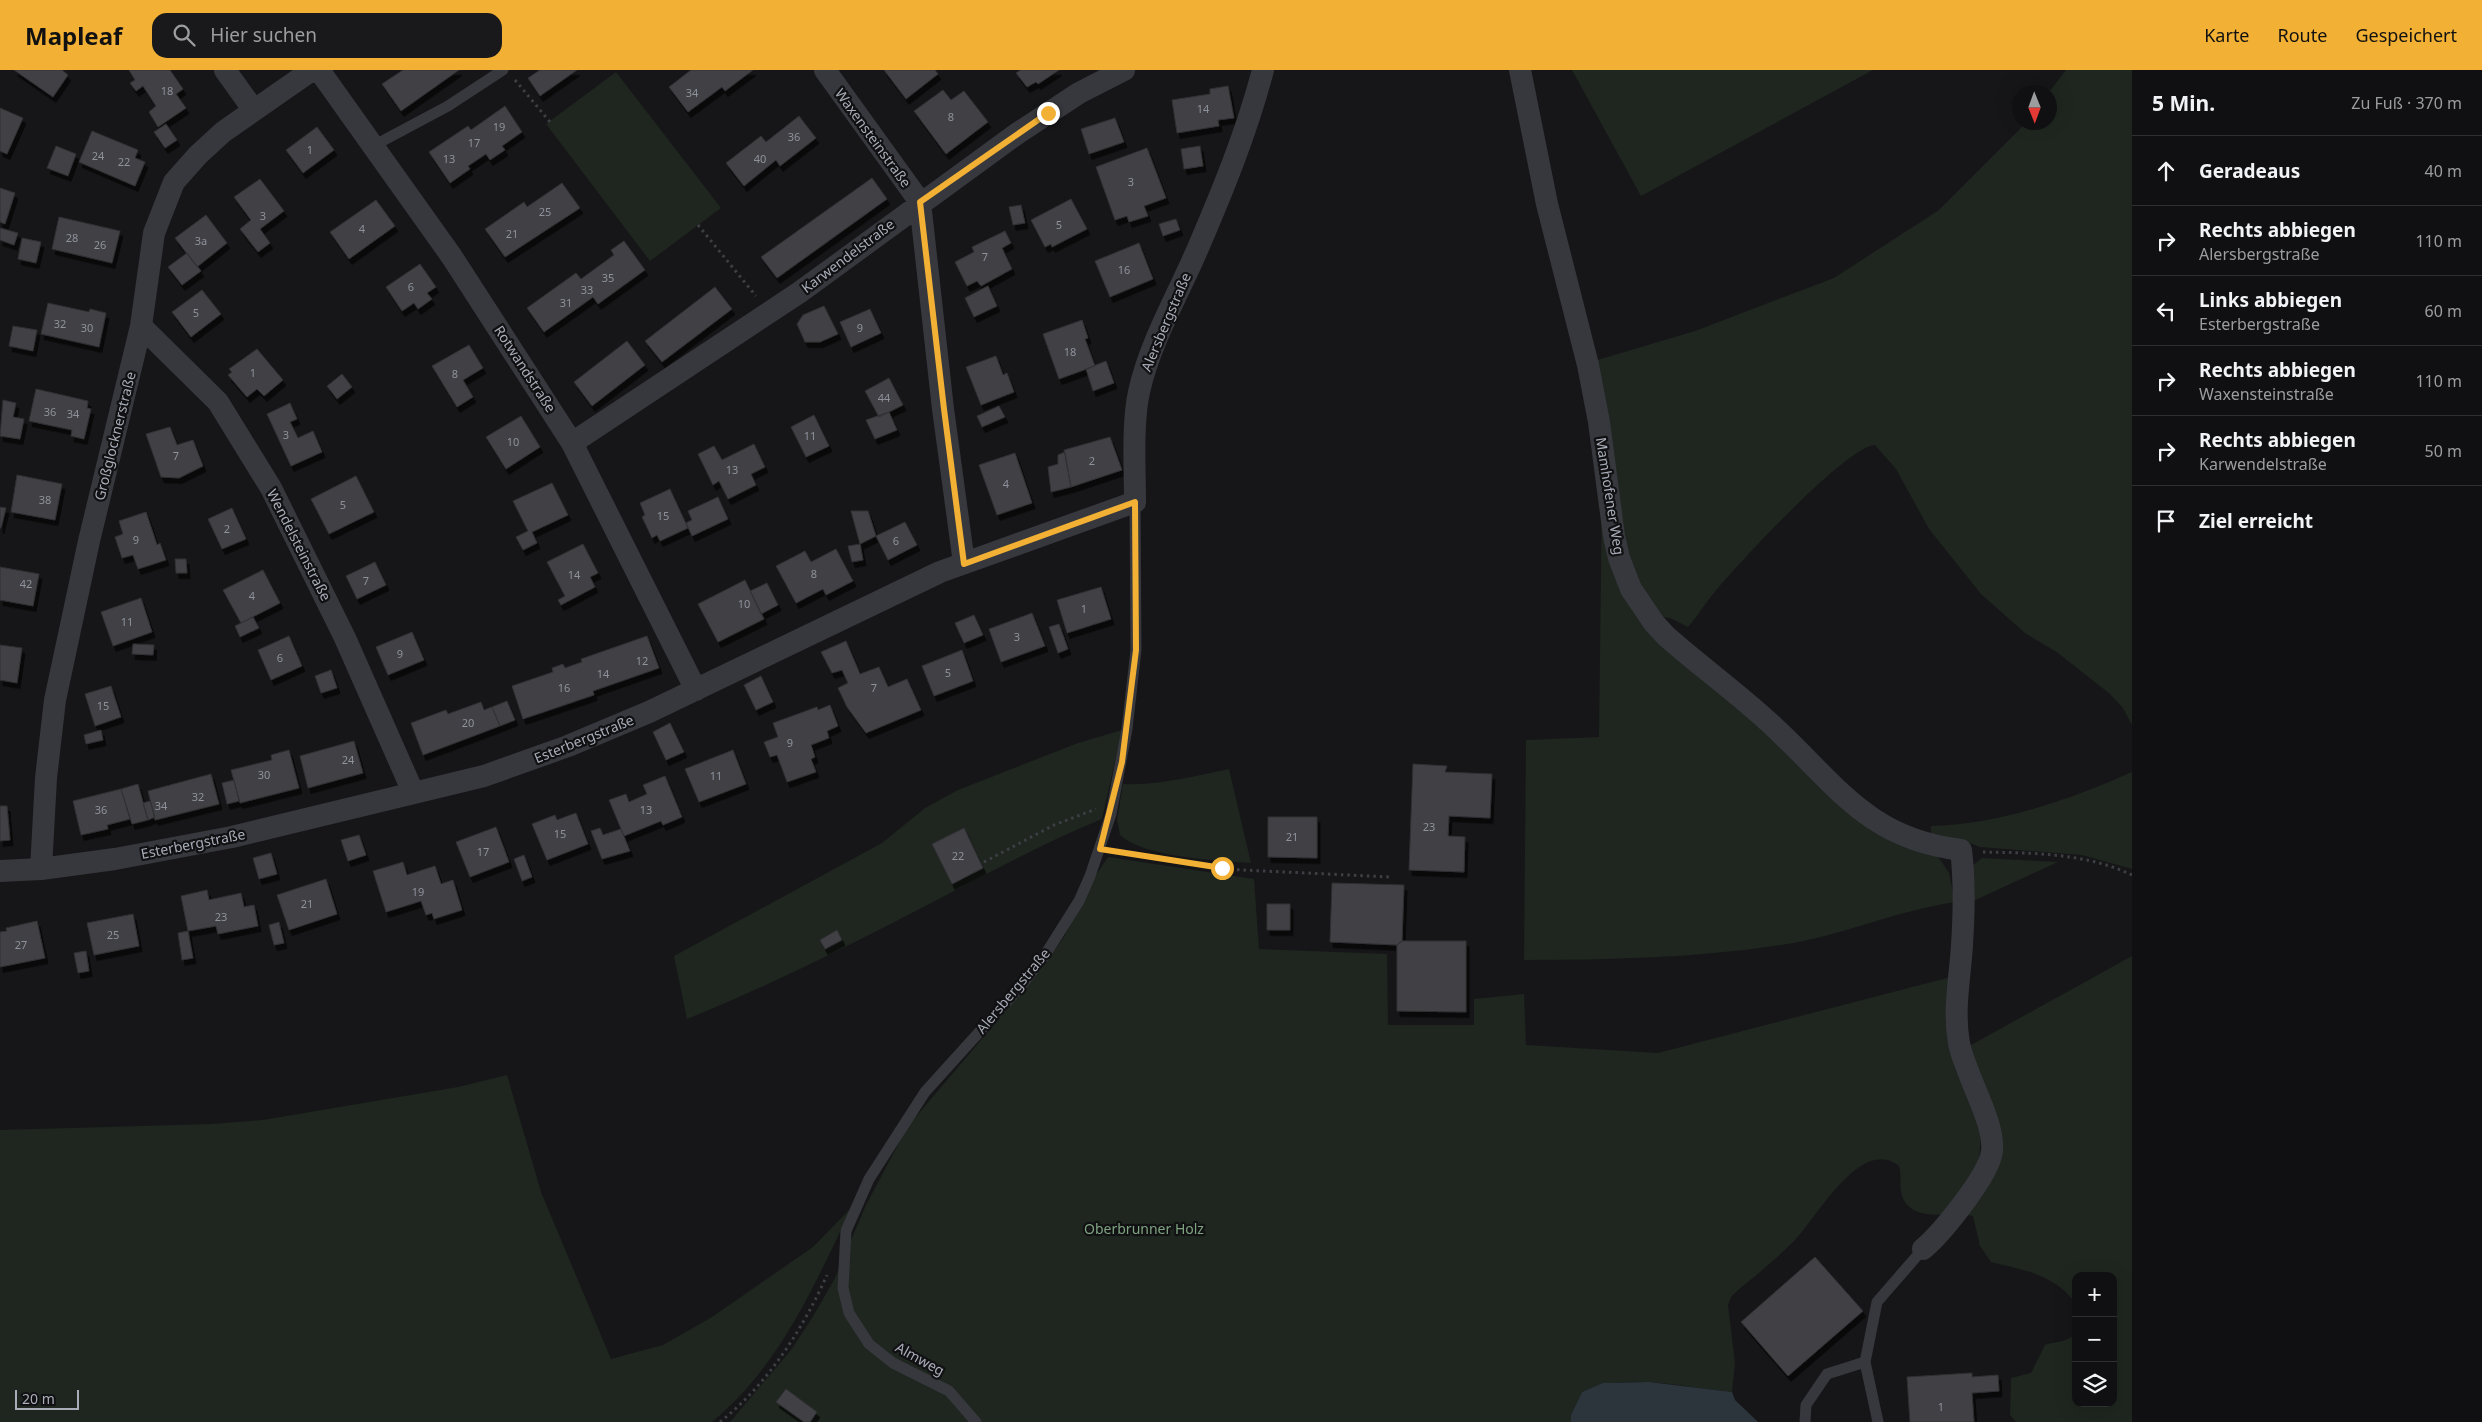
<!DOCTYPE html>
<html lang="de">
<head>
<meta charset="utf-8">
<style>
  :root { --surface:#101012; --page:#19191b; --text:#f1f3f6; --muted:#9c9d9f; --line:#303032; --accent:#f2b134 }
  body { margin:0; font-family:"Noto Sans",sans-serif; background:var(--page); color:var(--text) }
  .controls { position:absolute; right:15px; bottom:15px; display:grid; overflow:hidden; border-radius:10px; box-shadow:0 5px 20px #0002 }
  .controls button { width:45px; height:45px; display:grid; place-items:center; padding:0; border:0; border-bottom:1px solid var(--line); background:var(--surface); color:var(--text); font:25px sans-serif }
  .compass { position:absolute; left:2012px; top:15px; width:45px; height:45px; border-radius:50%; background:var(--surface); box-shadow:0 5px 20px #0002; rotate:179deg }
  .scale { position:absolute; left:15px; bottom:12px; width:64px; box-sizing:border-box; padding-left:5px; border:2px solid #a8adb8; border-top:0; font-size:14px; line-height:18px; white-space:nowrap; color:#a8adb8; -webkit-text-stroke:4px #111113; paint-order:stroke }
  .stop { position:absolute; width:15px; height:15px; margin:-11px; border:4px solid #f2b134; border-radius:50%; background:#fff }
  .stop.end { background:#f2b134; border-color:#fff; box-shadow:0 1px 5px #0008 }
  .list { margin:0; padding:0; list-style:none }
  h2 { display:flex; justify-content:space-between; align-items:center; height:65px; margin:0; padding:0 20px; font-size:21px }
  h2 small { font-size:16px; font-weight:400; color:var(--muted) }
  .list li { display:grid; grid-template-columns:32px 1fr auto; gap:15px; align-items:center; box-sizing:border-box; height:70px; padding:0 20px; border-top:1px solid var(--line) }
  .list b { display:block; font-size:19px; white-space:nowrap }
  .list p { margin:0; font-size:16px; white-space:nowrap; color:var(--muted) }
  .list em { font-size:16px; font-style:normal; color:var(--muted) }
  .icon { flex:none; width:28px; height:28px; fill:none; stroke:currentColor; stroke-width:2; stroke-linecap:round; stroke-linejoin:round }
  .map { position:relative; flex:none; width:2132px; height:1352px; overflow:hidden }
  header { display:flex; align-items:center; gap:30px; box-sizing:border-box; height:70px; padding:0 25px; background:var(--accent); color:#111 }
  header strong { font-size:24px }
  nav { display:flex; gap:28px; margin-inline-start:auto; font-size:18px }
  .search { width:350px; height:45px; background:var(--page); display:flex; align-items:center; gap:12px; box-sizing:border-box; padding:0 18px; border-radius:15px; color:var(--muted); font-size:19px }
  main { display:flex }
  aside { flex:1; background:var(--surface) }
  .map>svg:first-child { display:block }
</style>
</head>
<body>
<header>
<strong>Mapleaf</strong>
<div class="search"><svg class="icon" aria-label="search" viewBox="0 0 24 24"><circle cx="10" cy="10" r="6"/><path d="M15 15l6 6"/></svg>Hier suchen</div>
<nav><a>Karte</a><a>Route</a><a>Gespeichert</a></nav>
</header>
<main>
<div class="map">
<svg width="2132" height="1352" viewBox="0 0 2132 1352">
  <defs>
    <filter id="shadow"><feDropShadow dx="3" dy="5.5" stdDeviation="0" flood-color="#0009"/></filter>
  </defs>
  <rect width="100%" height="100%" fill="#161618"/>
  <!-- green -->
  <path fill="#1e261f" d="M1572,0H1873L1641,126Z
    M2066,0H2132V655L2123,638L2110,624L2058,583L2025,563L1981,524L1929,459L1896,399L1875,375C1847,376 1740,492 1718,518C1707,530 1699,545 1688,557L1670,548L1656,546L1629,500L1594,291L1695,261L1834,208L1939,140L2026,53L2050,52L2049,22Z
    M616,2L721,138L650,191L546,54Z
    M1602,421L1652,560L1939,788L1949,803L1955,832C1900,840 1848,863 1793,873C1705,888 1614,890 1524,890L1526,670L1599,667Z
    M1122,660L1102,749C1043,773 987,804 931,833C851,875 771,915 687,949L674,886L882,773L925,738L958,720L1078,673Z
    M1229,699L1251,793C1216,790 1145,788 1120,765L1117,750L1123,714C1157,716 1195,706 1229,699Z
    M2132,702V799L2082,785L1980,777L1967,772L1931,765V756C2000,754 2069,730 2132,702Z
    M1108,787L1254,809L1259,879L1387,884L1388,955H1474V929L1524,924L1526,975L1658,983L1951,907C1948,938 1946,971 1956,1001C1963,1019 1973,1036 1980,1055L1981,1064L1979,1089L1992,1091C1999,1052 1973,1016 1962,980L2132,886V1352H2016L2010,1345L2011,1308L2031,1303L2045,1275C2055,1271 2069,1273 2076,1262V1333H2113V1206H2076V1234C2055,1204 2023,1200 1991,1192L1980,1176L1973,1146C1953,1141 1912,1154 1902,1126C1899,1116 1902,1106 1899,1096C1861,1065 1816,1149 1794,1171C1783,1182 1772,1192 1760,1202C1750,1211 1740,1217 1731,1227L1728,1235L1735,1293L1732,1322C1688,1318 1622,1301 1582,1322L1571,1345V1352H730L791,1280L812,1248L834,1210L866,1135L908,1056L1038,903L1064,867L1096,805Z
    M1982,788L2058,792L1969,833L1971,797Z
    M507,1005L541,1122L611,1289L663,1275L712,1247L813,1177L851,1138C815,1215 779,1297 712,1352H0V1060L212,1054L263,1050L458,1017Z"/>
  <!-- water -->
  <path fill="#2c353c" d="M1649,1312L1732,1322L1735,1330L1758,1352H1571V1345L1582,1322L1603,1313Z"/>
  <!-- building -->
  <path fill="#404145" stroke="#303034" filter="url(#shadow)" d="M14,0H62L68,5L53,27Z
    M129,0H170L183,19L176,24L186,38L158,57L149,42L156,36L143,16L136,21L130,13L135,10Z
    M403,0H459L401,41L382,14Z
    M540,0H577L540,26L528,8Z
    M691,0H753L725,21L722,17L688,42L669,17Z
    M884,0H935L938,4L906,29Z
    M1021,0H1059L1038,14L1036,12L1027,17L1016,3Z
    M1228,16L1234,48L1218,50L1219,56L1177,63L1172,30L1210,24V19Z
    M943,20L951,30L964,21L988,52L946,84L914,41Z
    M505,36L522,62L502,76L505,80L490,90L486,84L468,96L470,99L450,113L429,82L468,56L471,60Z
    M0,38L23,48L7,84L0,81Z
    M799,46L816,68L780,96L776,90L744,116L726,93L761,66L766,72Z
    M1115,48L1124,72L1089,84L1081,59Z
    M166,54L177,70L165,78L154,62Z
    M317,57L334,80L303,103L286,80Z
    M92,61L138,80L135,88L145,92L135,116L79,92Z
    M56,76L76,84L68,106L47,98Z
    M1200,76L1203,96L1184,99L1181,79Z
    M1147,78L1166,128L1144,136L1148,146L1129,152L1127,146L1115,150L1096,97Z
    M872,108L887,129L777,208L761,187Z
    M260,109L284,141L260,159L270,173L258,182L240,159L251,150L234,127Z
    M562,113L580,138L505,187L485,159L524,132L527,137Z
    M0,118L15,123L5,154L0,152Z
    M1071,129L1087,159L1052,177L1051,174L1045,177L1031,150Z
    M376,130L395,156L349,189L330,162Z
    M1021,135L1025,153L1013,155L1009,137Z
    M206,145L227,173L197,197L175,168Z
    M59,147L120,161L112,193L52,179Z
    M1176,149L1180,160L1163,166L1159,154Z
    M0,158L18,163L14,175L0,170Z
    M1005,161L1011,173L1002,178L1012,199L981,216L977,211L967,216L955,192L974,182L972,177Z
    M22,168L41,172L36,193L18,189Z
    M624,171L645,200L598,234L593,227L544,262L527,238L576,203L581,209L614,185L611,180Z
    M1139,173L1153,209L1110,227L1095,191Z
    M187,183L201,201L182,215L168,197Z
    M420,194L436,217L427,223L432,229L418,239L414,233L402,241L386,217Z
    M988,216L997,236L974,247L965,228Z
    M715,217L732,239L662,292L645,271Z
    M202,220L221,244L191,267L172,242Z
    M48,233L89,242L90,239L106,243L99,277L41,264Z
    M824,236L838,264L820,272H805L797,254L803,245Z
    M870,239L881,263L851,277L840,252Z
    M1082,250L1088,268L1085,269L1095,296L1059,309L1043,264Z
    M13,256L37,260L33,281L9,276Z
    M627,271L645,295L592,336L574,312Z
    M469,275L483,298L463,310L473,327L457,337L432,296Z
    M257,279L283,310L264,326L257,319L247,327L228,305L232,302L229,299Z
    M996,286L1003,305L1007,303L1014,322L981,335L966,297Z
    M1106,291L1114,313L1093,321L1086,299Z
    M342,304L352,317L337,329L327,316Z
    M889,308L903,335L879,347L865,321Z
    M36,319L88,331L87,338L91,339L84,369L71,366L72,360L29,351Z
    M3,330L16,333L13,347L24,349L20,369L0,366Z
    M290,333L297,349L290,352L298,368L313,361L322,382L291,396L267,344Z
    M999,336L1005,347L982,357L977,346Z
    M889,342L897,360L875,369L866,350Z
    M814,345L829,376L806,387L791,357Z
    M521,346L540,377L506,399L486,367Z
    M170,357L177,375L193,370L203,396L179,408L161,407L146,364Z
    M1110,367L1122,400L1071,417L1064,380Z
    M754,374L765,397L751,404L756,415L728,429L719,411L713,415L698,384L714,376L722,390Z
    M1065,382L1071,417L1051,422L1048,397L1058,394V385Z
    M1015,383L1032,433L997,445L979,395Z
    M17,405L62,414L55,450L11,442Z
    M356,406L374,442L329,464L311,429Z
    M552,413L568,445L532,462L537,473L523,480L516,467L528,461L513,431Z
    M670,419L688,458L660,471L657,465L652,468L642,447L645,445L640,433Z
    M718,427L728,449L692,466L686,453L692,450L688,441Z
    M0,437L6,438L1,458H0Z
    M232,438L246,469L222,479L208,449Z
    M851,441H868L876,466L860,474Z
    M146,442L157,475L160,473L166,490L138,499L133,485L122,488L115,467L123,464L119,451Z
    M905,452L917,475L888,490L876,466Z
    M583,474L598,503L590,507L595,517L561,535L558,530L565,526L547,492Z
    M860,474L863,490L852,492L848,476Z
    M836,479L853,511L826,525L823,519L796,533L776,496L805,481L811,492Z
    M175,489H186L187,503H176Z
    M375,492L386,515L357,529L346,506Z
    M0,497L39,504L33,536L0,530Z
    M263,500L280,533L241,553L223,520Z
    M745,510L764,549L718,572L698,534Z
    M767,513L778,535L761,544L750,521Z
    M1101,517L1111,549L1067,563L1057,530Z
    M141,528L152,562L113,576L101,542Z
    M1032,543L1045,576L1001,592L989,559Z
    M974,545L983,565L964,573L955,553Z
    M253,547L259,558L240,567L235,556Z
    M1059,554L1068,579L1058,583L1049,557Z
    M412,562L424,590L388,605L376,577Z
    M289,566L302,596L271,610L258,580Z
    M647,566L659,598L593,621L594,625L523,649L512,616L553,602L552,598L563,594L565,598L582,592L581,589Z
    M846,571L860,604L879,597L888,617L907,609L921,640L866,663L847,637L838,618L848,613L842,600L832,603L821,582Z
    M133,574L154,575L153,585L132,584Z
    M0,575L22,578L17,613L0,610Z
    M962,580L973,611L934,626L922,596Z
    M331,600L337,618L321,623L315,606Z
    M761,606L773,632L756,640L744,615Z
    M111,616L121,647L95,656L85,624Z
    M507,631L515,650L500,656L492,637Z
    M481,632L484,640L492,637L500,656L423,685L411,653L446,640L448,644Z
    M830,635L838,656L827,661L829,668L811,675L815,687L811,689L816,702L787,712L777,685L770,687L764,672L778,667L773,653L817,637L818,640Z
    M670,653L684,682L666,690L653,662Z
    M101,660L103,670L86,674L84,665Z
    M354,671L363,703L308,718L300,686Z
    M289,680L299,718L240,733L231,700L272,690L271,685Z
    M733,680L746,714L699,732L685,699Z
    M1413,694L1447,696L1445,702L1492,704L1490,748L1449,746L1448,766L1465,767L1464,802L1409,800Z
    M211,704L219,734L155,750L148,721Z
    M665,706L682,747L663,755L661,751L624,766L609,730L626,724L629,732L647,724L643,715Z
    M234,710L239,731L227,734L222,713Z
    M138,714L148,750L132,754L121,719Z
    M121,719L130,749L107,755L108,759L81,765L73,731Z
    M150,731L155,747L148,750L143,733Z
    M0,736H7L10,770L0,771Z
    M576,743L588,774L547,790L532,754L555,745L557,750Z
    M1268,747H1317V788L1268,787Z
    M496,757L509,792L470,807L456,772Z
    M600,758L603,765L621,759L630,781L602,789L591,761Z
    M964,758L983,798L952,814L932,774Z
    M359,765L366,785L348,791L341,770Z
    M271,783L277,804L259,809L253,788Z
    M524,785L532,807L522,811L514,789Z
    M403,792L407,805L435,796L441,814L453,810L462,840L434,849L432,843L426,845L421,831L386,842L373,801Z
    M326,809L337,844L289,860L277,825Z
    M1332,813L1404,815L1402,871L1397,875L1330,872Z
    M207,820L209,830L241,823L244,837L254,835L258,856L218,864L216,856L188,861L181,826Z
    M1267,834H1290V860H1267Z
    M133,844L139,876L94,885L87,853Z
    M37,851L45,888L0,897V862L7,861L6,858Z
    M279,852L284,873L274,875L269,855Z
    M837,860L842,870L825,879L820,870Z
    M188,861L193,888L182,890L178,863Z
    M1402,871H1466V942L1397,941V875Z
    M86,881L89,901L78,903L74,883Z
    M1815,1187L1863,1241L1788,1306L1741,1252Z
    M1972,1303V1307L1998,1305L1999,1321L1972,1323L1974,1352H1910L1907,1307Z
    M786,1319L817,1342L810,1352H804L776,1332Z"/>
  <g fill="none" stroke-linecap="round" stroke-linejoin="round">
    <!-- path -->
    <path stroke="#3d3f44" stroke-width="3" stroke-dasharray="2.5 4" stroke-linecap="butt" d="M515,10L550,52
      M698,155L756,226
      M1115,781L1222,799L1390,807
      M1983,782C2033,783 2086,783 2132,805
      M984,792L1054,755L1096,739
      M720,1352C767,1315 803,1259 827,1205"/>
    <!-- service -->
    <path stroke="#37383d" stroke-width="11" d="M373,76L448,36L503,0
      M976,1352L949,1321L893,1293L869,1274L849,1243L843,1218L846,1161L869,1109L925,1022L1020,917L1045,885L1079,831L1090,806L1111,744L1127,659L1136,580L1135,432
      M1805,1352L1806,1335L1827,1304L1865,1292
      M1878,1352L1865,1292L1877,1232L1923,1179"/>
    <!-- minor -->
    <path stroke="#37383d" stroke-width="22" d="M225,0L253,39
      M319,0L452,187L572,373L696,620
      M825,0L920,132L943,339L964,493
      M1520,0L1547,134L1588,295L1599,352L1614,466L1619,488L1631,519L1654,553L1666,566C1701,597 1739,624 1773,656C1836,714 1867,769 1961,780C1965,811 1964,844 1962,875C1960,908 1953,940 1959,973C1965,1005 1995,1051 1992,1081C1990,1104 1942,1163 1923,1179
      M141,256L218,332L271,418L345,568L413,722
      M572,373L800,222L1018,63L1079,23L1124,0
      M41,799L46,708L55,630L89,471L141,256L154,163L174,112L198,85L223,62L312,0
      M0,801L41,799L115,789L232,767L484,706L568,676L649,642L940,502L1135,432C1135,399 1132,354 1139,322C1150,272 1178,225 1198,178C1223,120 1247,61 1263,0"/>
  </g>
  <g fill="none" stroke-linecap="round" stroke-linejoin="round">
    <!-- route -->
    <path stroke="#f2b134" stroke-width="6" d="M1048,43L920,132L944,339L964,494L1135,432L1136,580L1122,692L1100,779L1222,798"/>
  </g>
  <g text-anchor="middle" stroke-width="4.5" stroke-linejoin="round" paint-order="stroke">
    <!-- number labels -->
    <g font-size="11" fill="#8e929b">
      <text x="167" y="25">18</text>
      <text x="692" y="27">34</text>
      <text x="1203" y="43">14</text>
      <text x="951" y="51">8</text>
      <text x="499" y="61">19</text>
      <text x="794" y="71">36</text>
      <text x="474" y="77">17</text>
      <text x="310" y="84">1</text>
      <text x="98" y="90">24</text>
      <text x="449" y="93">13</text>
      <text x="760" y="93">40</text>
      <text x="124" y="96">22</text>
      <text x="1131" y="116">3</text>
      <text x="545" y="146">25</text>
      <text x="263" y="150">3</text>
      <text x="1059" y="159">5</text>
      <text x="362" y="163">4</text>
      <text x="512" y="168">21</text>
      <text x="72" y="172">28</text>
      <text x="201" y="175">3a</text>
      <text x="100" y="179">26</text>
      <text x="985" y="191">7</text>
      <text x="1124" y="204">16</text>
      <text x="608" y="212">35</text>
      <text x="411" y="221">6</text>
      <text x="587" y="224">33</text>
      <text x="566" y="237">31</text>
      <text x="196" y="247">5</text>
      <text x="60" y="258">32</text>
      <text x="87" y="262">30</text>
      <text x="860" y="262">9</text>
      <text x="1070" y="286">18</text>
      <text x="253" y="307">1</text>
      <text x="455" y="308">8</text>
      <text x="884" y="332">44</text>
      <text x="50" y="346">36</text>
      <text x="73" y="348">34</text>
      <text x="286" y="369">3</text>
      <text x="810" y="370">11</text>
      <text x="513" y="376">10</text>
      <text x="176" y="390">7</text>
      <text x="1092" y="395">2</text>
      <text x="732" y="404">13</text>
      <text x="1006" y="418">4</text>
      <text x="45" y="434">38</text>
      <text x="343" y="439">5</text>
      <text x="663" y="450">15</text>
      <text x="227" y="463">2</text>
      <text x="136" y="474">9</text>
      <text x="896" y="475">6</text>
      <text x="814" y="508">8</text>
      <text x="574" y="509">14</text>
      <text x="366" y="515">7</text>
      <text x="26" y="518">42</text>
      <text x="252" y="530">4</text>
      <text x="744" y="538">10</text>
      <text x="1084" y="543">1</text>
      <text x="127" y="556">11</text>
      <text x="1017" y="571">3</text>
      <text x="400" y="588">9</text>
      <text x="280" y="592">6</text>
      <text x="642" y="595">12</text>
      <text x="948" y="607">5</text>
      <text x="603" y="608">14</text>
      <text x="564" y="622">16</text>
      <text x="874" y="622">7</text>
      <text x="103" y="640">15</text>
      <text x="468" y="657">20</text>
      <text x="790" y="677">9</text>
      <text x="348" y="694">24</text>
      <text x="264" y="709">30</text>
      <text x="716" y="710">11</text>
      <text x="198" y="731">32</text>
      <text x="161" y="740">34</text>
      <text x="101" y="744">36</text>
      <text x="646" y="744">13</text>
      <text x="1429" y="761">23</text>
      <text x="560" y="768">15</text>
      <text x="1292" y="771">21</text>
      <text x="483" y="786">17</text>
      <text x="958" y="790">22</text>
      <text x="418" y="826">19</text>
      <text x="307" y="838">21</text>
      <text x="221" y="851">23</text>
      <text x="113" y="869">25</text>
      <text x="21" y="879">27</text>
      <text x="1941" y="1341">1</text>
    </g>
    <!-- street labels -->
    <g font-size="14" fill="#a8adb8" stroke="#111113">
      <text transform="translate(873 68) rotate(54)" y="5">Waxensteinstraße</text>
      <text transform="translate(848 186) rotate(-37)" y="5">Karwendelstraße</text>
      <text transform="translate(1166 252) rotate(-67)" y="5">Alersbergstraße</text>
      <text transform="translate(525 299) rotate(57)" y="5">Rotwandstraße</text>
      <text transform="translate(115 366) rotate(-76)" y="5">Großglocknerstraße</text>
      <text transform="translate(1610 426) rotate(81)" y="5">Mamhofener Weg</text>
      <text transform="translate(299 475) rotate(63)" y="5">Wendelsteinstraße</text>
      <text transform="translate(584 669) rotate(-22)" y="5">Esterbergstraße</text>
      <text transform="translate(193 774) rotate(-11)" y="5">Esterbergstraße</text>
      <text transform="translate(1013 921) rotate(-50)" y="5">Alersbergstraße</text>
      <text transform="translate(920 1289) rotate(29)" y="5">Almweg</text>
    </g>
    <!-- park labels -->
    <g font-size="14" fill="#7fa381" stroke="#111113">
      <text x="1144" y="1164">Oberbrunner Holz</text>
    </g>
  </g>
</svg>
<div class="controls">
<button>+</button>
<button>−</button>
<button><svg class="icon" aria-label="layers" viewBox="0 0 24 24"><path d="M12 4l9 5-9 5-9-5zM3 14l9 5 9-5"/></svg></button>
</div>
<svg class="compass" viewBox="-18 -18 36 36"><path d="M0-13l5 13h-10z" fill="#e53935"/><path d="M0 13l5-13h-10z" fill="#9c9d9f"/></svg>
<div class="scale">20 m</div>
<div class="stop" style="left:1222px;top:798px"></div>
<div class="stop end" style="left:1048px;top:43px"></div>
</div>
<aside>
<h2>5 Min.<small>Zu Fuß · 370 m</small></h2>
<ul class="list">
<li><svg class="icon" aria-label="ahead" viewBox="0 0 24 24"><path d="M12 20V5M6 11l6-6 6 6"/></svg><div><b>Geradeaus</b></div><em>40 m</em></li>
<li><svg class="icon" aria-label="right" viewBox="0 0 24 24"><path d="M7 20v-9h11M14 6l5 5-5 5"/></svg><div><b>Rechts abbiegen</b><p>Alersbergstraße</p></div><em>110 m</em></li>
<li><svg class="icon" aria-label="left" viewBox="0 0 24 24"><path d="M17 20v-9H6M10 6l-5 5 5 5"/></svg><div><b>Links abbiegen</b><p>Esterbergstraße</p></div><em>60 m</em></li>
<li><svg class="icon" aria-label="right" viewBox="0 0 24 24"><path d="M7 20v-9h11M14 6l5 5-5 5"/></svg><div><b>Rechts abbiegen</b><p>Waxensteinstraße</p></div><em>110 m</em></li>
<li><svg class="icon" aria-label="right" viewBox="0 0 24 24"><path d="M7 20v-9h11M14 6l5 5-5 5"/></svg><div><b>Rechts abbiegen</b><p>Karwendelstraße</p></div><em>50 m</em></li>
<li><svg class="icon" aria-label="arrive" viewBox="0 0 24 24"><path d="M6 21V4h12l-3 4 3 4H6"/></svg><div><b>Ziel erreicht</b></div></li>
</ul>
</aside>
</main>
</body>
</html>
